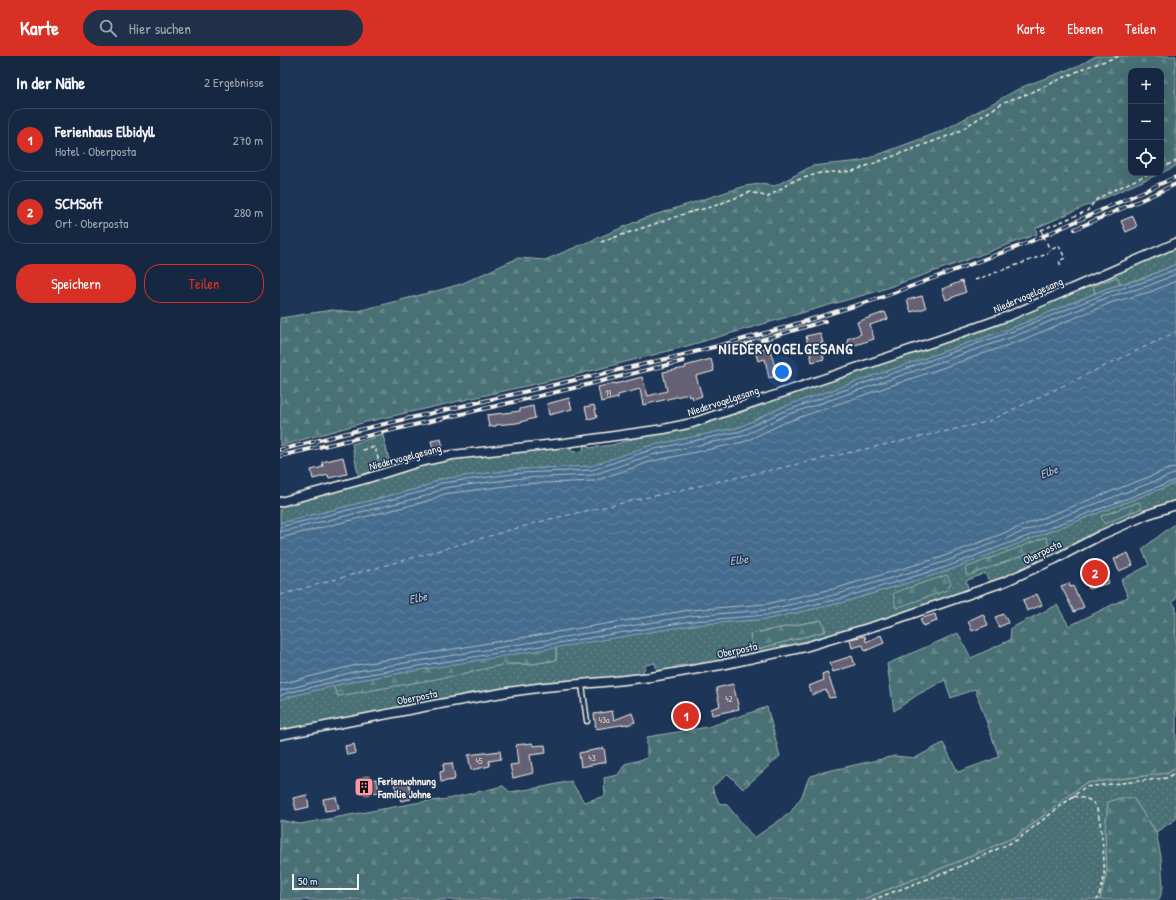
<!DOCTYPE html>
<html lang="de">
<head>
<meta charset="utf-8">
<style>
  :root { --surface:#162841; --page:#1f3048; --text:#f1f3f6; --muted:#9ea6b1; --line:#35445a; --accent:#d93025 }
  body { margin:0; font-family:"Patrick Hand",sans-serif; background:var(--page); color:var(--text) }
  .controls { position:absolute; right:12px; top:12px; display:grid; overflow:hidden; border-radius:8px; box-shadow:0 4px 16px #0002 }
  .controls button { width:36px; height:36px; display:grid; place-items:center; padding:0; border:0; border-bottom:1px solid var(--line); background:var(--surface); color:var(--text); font:20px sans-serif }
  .scale { position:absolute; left:12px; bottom:10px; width:67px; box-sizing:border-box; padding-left:4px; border:2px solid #f4f1e8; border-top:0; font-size:11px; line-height:14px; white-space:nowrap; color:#f4f1e8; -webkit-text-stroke:3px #1d3557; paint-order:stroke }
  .you { position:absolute; left:502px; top:316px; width:14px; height:14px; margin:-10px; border:3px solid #fff; border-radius:50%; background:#1a73e8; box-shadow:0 0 0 6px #1a73e833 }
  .badge { display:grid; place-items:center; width:26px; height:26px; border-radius:50%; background:var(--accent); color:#fff; font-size:13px; font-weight:700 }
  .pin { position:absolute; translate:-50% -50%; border:2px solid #fff; box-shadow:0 1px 4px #0006 }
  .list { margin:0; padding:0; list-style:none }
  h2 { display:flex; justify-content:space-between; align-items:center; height:52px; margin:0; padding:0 16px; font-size:17px }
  h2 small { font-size:13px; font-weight:400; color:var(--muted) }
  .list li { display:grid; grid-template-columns:26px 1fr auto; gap:12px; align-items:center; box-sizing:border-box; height:64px; margin:0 8px 8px; padding:0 8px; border:1px solid var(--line); border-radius:16px }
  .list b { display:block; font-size:15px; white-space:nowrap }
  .list p { margin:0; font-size:13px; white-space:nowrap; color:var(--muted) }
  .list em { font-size:13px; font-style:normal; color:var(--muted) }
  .actions { display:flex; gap:8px; padding:12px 16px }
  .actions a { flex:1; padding:9px 0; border:1px solid var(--accent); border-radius:16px; text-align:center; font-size:14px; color:var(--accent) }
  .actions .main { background:var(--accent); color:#fff }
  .icon { flex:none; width:22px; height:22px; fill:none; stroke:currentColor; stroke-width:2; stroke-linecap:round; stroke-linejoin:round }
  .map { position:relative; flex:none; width:896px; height:844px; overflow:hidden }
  header { display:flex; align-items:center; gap:24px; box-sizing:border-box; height:56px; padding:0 20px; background:var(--accent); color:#fff }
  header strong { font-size:19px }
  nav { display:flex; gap:22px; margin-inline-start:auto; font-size:14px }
  .search { width:280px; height:36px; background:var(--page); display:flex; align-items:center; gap:10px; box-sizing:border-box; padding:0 14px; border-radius:22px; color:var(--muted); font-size:15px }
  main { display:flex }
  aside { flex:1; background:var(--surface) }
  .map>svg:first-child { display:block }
</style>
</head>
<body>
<header>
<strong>Karte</strong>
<div class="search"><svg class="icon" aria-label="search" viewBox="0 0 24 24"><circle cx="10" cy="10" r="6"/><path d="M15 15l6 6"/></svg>Hier suchen</div>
<nav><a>Karte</a><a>Ebenen</a><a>Teilen</a></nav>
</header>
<main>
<aside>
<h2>In der Nähe<small>2 Ergebnisse</small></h2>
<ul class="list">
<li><span class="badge">1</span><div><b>Ferienhaus Elbidyll</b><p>Hotel · Oberposta</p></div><em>270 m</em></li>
<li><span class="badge">2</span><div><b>SCMSoft</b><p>Ort · Oberposta</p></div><em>280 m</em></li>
</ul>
<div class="actions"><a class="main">Speichern</a><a>Teilen</a></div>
</aside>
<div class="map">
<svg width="896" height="844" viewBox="0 0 896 844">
  <defs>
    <pattern id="grass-dots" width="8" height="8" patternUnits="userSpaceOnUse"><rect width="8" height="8" fill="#487074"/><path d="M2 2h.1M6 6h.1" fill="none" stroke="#638588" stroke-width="1.8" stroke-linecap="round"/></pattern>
    <pattern id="forest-firs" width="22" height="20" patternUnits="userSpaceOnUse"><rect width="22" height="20" fill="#487074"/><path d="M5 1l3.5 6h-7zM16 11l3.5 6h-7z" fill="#638588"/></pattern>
    <pattern id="water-waves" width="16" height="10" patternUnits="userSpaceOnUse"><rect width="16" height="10" fill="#456c8d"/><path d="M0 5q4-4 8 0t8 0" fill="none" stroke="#60819d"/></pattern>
  </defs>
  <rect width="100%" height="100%" fill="#1d3557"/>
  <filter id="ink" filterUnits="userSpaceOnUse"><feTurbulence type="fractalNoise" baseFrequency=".025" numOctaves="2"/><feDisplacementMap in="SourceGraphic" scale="8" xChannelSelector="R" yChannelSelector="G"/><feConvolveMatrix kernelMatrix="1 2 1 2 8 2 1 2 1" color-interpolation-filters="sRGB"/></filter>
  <g filter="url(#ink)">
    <!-- grass -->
    <path fill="url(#grass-dots)" stroke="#9eb0ae" fill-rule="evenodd" d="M896,192V208L866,221L841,228L837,221L813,230L815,237L732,272L500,352L460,371L369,390L312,410L241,413L160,423L144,431L0,467V448L140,409L173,402L290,389L292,396L303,395L304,387H308L309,392L332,389L352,383V380L402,372L403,373L420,369V368L450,358L455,359L486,346L637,295L870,201L875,202Z
      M103,379L111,412L79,423L72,388Z
      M896,427V446L866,456L820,475L776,499L725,522L710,527L705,517L686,525L689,535L607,564L525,588L415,611L413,608L396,610V614L377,616L375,607L366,609L362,618L335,622L202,637H195L193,636L186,638L185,640L0,676V644L8,641L53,630L58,640L226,608H252L276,604V591L413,569L488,563L561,547L667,515ZM541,564L546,575L474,594L470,578Z
      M896,712V763L876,776L853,742L825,774L827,815L820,844H581L677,806L737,780L805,727L888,717Z"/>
    <!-- forest -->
    <path fill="url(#forest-firs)" stroke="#9eb0ae" fill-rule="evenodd" d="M816,0H896V110L890,113L756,172L757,178L681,206L598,235L400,292L295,319L86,366L0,390V262L52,254L74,256L156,235L181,228L238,202L265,204L365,162L465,130L480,128L495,130L532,110L581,105L662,75L742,31L798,10ZM851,15H881V117H851Z
      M837,221L841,228L828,232L815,237L813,230Z
      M859,446L862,452L824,468L821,460Z
      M896,467V543L892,546L896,551V712L888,717L805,727L737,780L677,806L581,844H0V764L20,768L141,746L168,743L223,730L230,736L263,731L291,725L304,746L325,740L324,722L338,719L345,708L367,702V681L428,671L487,651L500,700L463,733L448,718L432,731L439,747L447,749L474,782L510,757L522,740L529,721L539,717L615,700L635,702L663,687L678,716L719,701L695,633L671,642L665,624L637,639L614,655L607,608L678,577L691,602L730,584L731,572L777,549L789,570L848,541L841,524L869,509L862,493Z
      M766,481L769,490L761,493L687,520L685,512Z
      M667,519L671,527L667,534L616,552L613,537Z
      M541,564L546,575L474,594L470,578Z
      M276,591V604L252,608H226L173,620L58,640L53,630L79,624Z
      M840,742H853L876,776L881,801L883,831L879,844H820L827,815L825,774L828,746Z"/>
    <!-- water -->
    <path fill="url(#water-waves)" stroke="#8ba1b1" d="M896,208V427L667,515L561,547L488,563L413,569L79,624L8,641L0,644V467L144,431L160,423L241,413L311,410L369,390L460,371L500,352L732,272L828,232L865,222Z"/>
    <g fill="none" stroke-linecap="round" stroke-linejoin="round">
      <!-- shore -->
      <path stroke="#aebcc4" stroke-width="1" d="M0,471L145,435L161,427L241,417L312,414L370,394L461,375L502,356L733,275L829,236L867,225L896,213
        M0,476L146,440L163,432L242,422L313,419L371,399L463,380L504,360L735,280L831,240L868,230L896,218
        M0,482L148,445L164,438L242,428L314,425L373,405L464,386L506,366L737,286L833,246L870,236L896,225
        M0,628L76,609L410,554L486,548L557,532L662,501L889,413L896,412
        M0,635L77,615L411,560L486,554L558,538L664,506L891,419L896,418
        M0,640L7,637L78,620L412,565L487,559L559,543L666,511L896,424"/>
      <!-- ferry -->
      <path stroke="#b7c2c8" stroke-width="1" stroke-dasharray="5 4" stroke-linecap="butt" d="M0,539L270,463L707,366L896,276"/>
    </g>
    <!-- building -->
    <path fill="#666174" stroke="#f4f1e8" d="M853,160L857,171L846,176L841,165Z
      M682,225L686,236L666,244L662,233Z
      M642,240L646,252L631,256L627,244Z
      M605,256L608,263L590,269L594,283L569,291L567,283L581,278L577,266Z
      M540,277L543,287H540L544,303L532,306L526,280Z
      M489,291L498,320L489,322L485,303L478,305L475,295Z
      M431,303L434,315L416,320L422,340L413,343L412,340L409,341L408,338L363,349L360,333L338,339V342L321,346L318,331L335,327V328L362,321L368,340L387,335L383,316L406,312L405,310Z
      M289,342L292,353L269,359L267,348Z
      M314,349L317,361L308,363L305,351Z
      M253,350L255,362L237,367L216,369V370L209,371L207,359L240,355V353Z
      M161,383L163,391L153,394L151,385Z
      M63,401L67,418L49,422L48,419L33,423L31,414L43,411L42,406Z
      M848,497L853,509L839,515L834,503Z
      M820,506L823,515L825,514L829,527L809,533L807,526L809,525L806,514L813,512L812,509Z
      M789,527L790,531L793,530L797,539H798L804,551L794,556L781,530Z
      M757,538L762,549L747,555L743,544Z
      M655,558L657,565L643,570L640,563Z
      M703,558L708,569L692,575L688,565Z
      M724,558L728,567L719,571L715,561Z
      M601,579L604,587L585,595L583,589L572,592L570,583L585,580L586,586Z
      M572,600L575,609L553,616L550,607Z
      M547,616L556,641L549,642L546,634L532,639L529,630L544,624L542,618Z
      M453,628L459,653L432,659L431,653L440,650L436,632Z
      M410,652L413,663L401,666L399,657L403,656V654Z
      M332,655L334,664L352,657L355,666L347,669V668L316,673L314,658Z
      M252,687L253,690L265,689L266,697L250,699L253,717L233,722L230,709L238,708L236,689Z
      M74,688L76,697L67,699L65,690Z
      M324,692L326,706L301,711L299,697Z
      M220,695L221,703L209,705L210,710L191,714L188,699Z
      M172,707L175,722L173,724L161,726L160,716L164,715L163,708Z
      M90,720L91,724L97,723L99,736L85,739L82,721Z
      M128,724L131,737L130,738L131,743L121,745L119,740L118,741L114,727Z
      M27,739L29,751L16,754L13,742Z
      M56,741L59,753L45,755L43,743Z"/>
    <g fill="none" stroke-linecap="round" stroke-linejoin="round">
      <!-- service casing -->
      <g stroke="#f4f1e8" stroke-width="7">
        <path id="service" d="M302,629L307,665"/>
      </g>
      <!-- minor casing -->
      <g stroke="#f4f1e8" stroke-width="11">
        <path id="minor" d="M0,446L85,423L139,406L172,399L285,387L384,373L412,367L689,274L731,259L896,187
          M0,679L154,649L228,636L265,631L335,625L371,621L441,609L525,591L608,566L724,526L775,503L821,479L866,459L896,449"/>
      </g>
      <!-- path -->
      <path stroke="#f4f1e8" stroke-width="1.5" stroke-dasharray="4 3" stroke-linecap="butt" d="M881,112L896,105
        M761,174L807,155L817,143L832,135L870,117
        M321,186L407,157L434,150L471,136L488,141L511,126L540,117L573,115L676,77L724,46L750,37L807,11L840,0
        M695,224L767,198L770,194L779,190L785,202L779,205L781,210
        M83,394L95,391L100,410
        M793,740C802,742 810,742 815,749C821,757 825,808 824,820C823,828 820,837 817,844
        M592,844L674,813L737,784L805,731L887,722L896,716"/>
      <!-- service -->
      <use href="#service" stroke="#1d3557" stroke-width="4"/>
      <!-- minor -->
      <use href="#minor" stroke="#1d3557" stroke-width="8"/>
      <!-- rail casing -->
      <g stroke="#f4f1e8" stroke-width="4">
        <path id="rail" d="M795,173L859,145L896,128
          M457,291L545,265
          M0,394L87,372L399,300L453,286L503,272L600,242L745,188L896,121
          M0,400L298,331L403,305"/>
      </g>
      <!-- rail -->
      <use href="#rail" stroke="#1d3557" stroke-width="2.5" stroke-dasharray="8" stroke-linecap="butt"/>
      <!-- path-bridge -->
      <path stroke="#f4f1e8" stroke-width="1.5" stroke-dasharray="4 3" stroke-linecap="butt" d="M761,174L770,194"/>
    </g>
  </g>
  <!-- icons -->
  <defs>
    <g id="building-square" transform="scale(1)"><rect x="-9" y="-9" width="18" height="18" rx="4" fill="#ff9aa2" stroke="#1d3557"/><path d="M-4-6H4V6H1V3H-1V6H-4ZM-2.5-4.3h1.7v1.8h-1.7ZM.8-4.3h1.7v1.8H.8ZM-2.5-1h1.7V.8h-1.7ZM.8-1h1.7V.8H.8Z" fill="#111"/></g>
  </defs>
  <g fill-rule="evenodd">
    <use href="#building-square" x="84" y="731"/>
  </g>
  <g text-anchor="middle" stroke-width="3" stroke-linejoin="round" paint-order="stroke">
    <!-- number labels -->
    <g font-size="9" fill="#d0cdcb">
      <text x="328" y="340">19</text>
      <text x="449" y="646">42</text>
      <text x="324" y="667">43a</text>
      <text x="312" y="705">43</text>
      <text x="199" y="708">45</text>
    </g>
    <!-- street labels -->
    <g font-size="11" fill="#f4f1e8" stroke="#1d3557">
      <text transform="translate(748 239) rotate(-23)" y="4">Niedervogelgesang</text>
      <text transform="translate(443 345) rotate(-18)" y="4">Niedervogelgesang</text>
      <text transform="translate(125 401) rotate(-15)" y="4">Niedervogelgesang</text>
      <text transform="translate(762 496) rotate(-26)" y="4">Oberposta</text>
      <text transform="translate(457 594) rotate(-12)" y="4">Oberposta</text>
      <text transform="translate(137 641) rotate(-11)" y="4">Oberposta</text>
    </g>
    <!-- poi labels -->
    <g font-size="11" font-weight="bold" fill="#f4f1e8" stroke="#1d3557" text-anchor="start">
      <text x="98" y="729">Ferienwohnung<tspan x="98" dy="13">Familie Johne</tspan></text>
    </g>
    <!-- water labels -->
    <g font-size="12" font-style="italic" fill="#b7c2c8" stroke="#1d3557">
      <text transform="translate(769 416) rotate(-21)" y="4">Elbe</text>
      <text transform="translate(459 504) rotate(-6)" y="4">Elbe</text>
      <text transform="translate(138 542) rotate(-11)" y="4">Elbe</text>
    </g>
    <!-- district labels -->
    <g font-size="15" font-weight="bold" letter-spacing="1" fill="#f4f1e8" stroke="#1d3557">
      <text x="506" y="298">NIEDERVOGELGESANG</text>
    </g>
  </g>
</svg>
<div class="controls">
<button>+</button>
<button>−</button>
<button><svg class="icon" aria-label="locate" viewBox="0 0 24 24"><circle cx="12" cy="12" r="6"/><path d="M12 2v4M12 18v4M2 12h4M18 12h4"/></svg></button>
</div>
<div class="scale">50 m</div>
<div class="you"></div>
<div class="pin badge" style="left:406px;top:660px">1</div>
<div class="pin badge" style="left:815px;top:517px">2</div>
</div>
</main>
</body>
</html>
